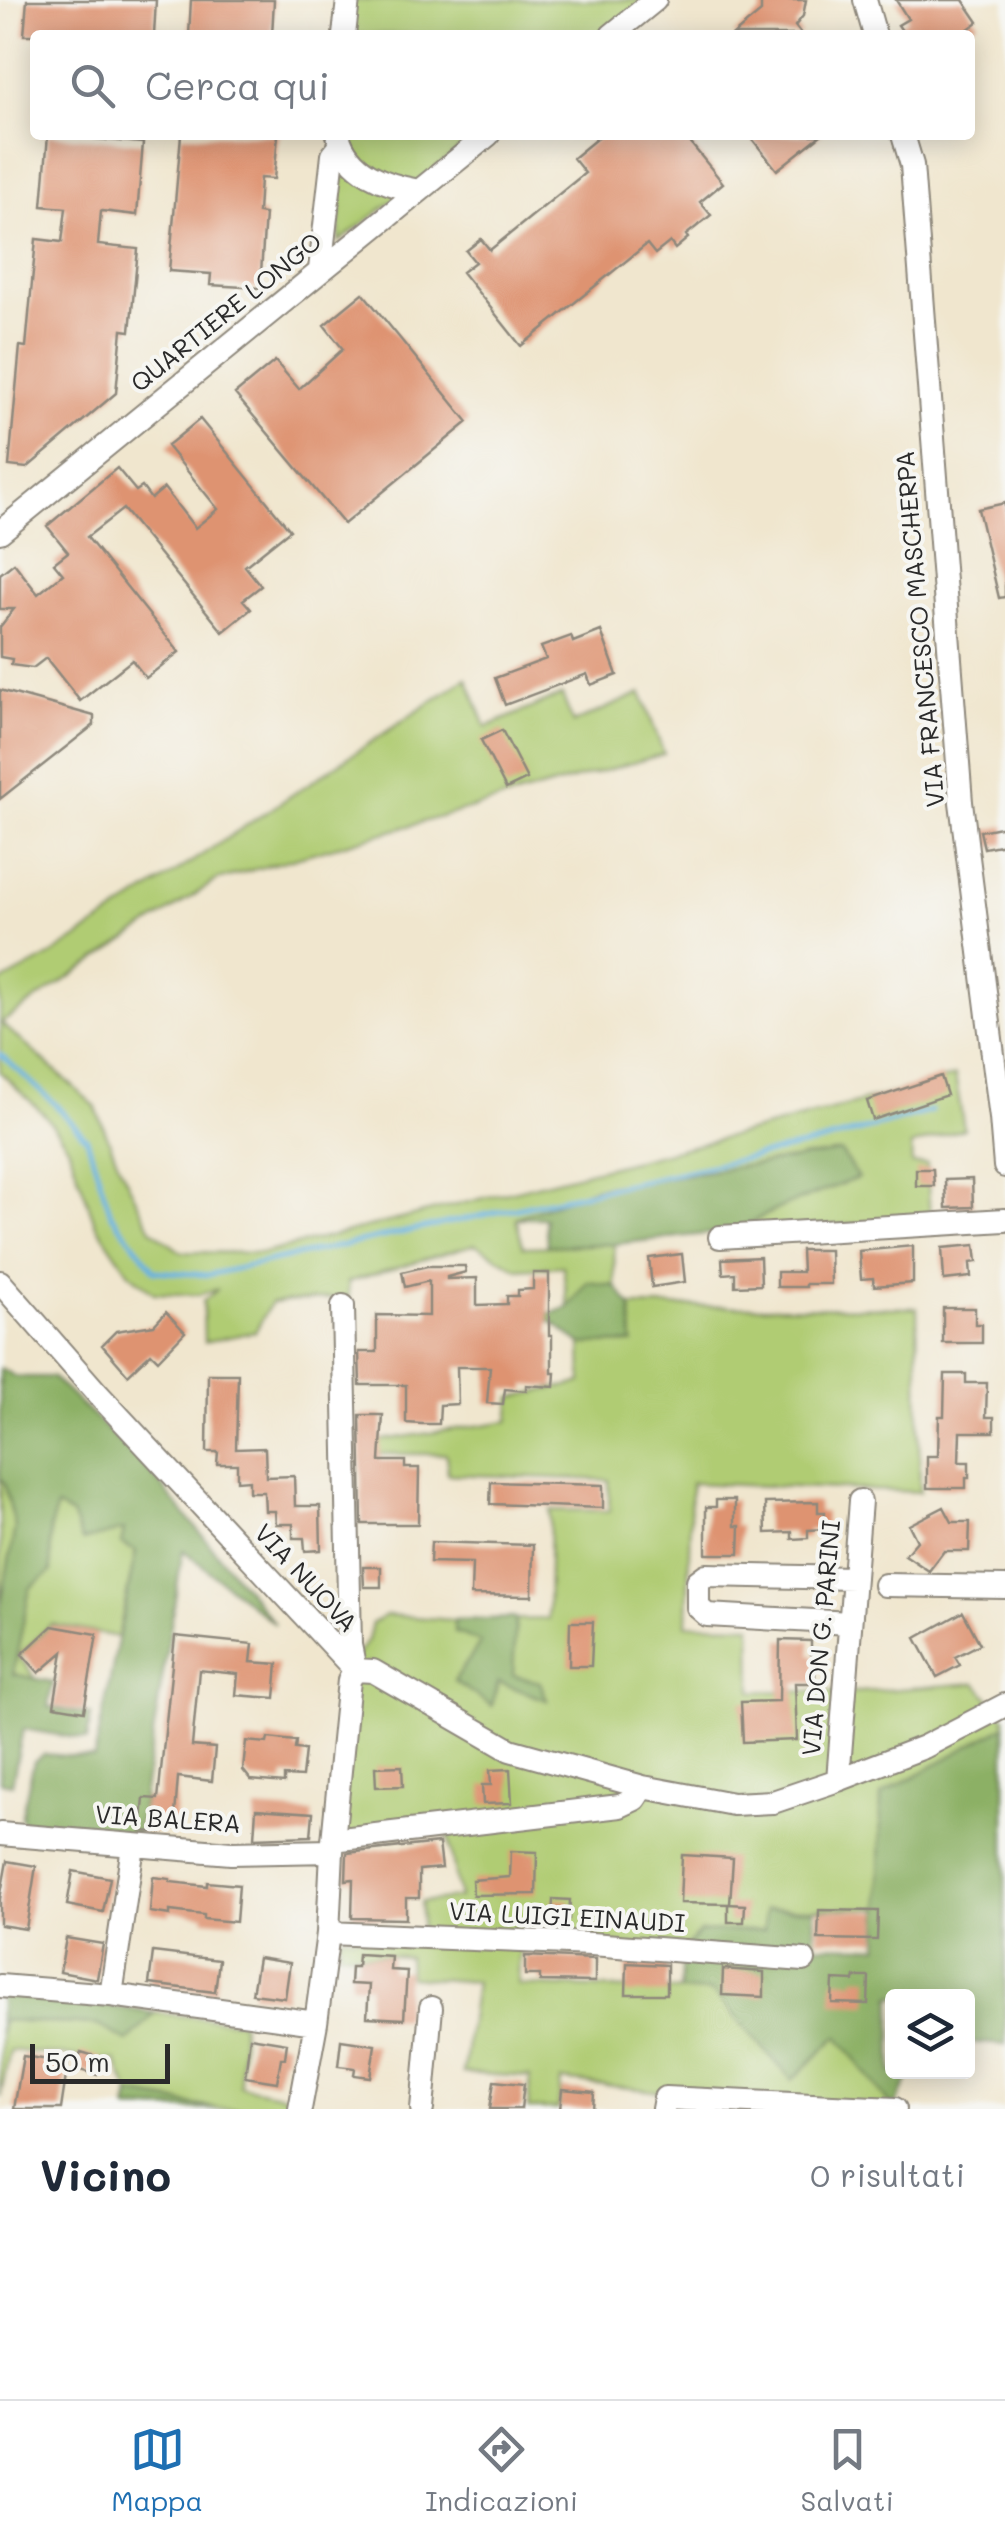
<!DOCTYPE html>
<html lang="it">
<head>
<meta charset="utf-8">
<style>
  :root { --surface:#fff; --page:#f6f6f7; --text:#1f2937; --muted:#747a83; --line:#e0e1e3; --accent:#1f6fb2 }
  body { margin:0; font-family:Mali,sans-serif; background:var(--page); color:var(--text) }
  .controls { position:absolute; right:30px; bottom:30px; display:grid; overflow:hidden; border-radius:10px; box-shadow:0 5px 25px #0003 }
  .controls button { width:90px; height:90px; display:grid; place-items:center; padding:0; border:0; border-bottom:2px solid var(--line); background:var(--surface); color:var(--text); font:50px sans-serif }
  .scale { position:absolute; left:30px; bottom:25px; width:140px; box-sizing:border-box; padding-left:10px; border:5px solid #2b2b2b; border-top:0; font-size:28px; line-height:35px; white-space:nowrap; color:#2b2b2b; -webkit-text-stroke:8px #f6f6f2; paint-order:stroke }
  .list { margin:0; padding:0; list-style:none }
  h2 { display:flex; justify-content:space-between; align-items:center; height:130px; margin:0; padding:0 40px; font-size:42px }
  h2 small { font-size:32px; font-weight:400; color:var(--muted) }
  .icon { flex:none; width:55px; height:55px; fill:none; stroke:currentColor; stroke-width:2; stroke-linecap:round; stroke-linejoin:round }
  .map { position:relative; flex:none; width:1005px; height:2109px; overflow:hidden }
  .search { position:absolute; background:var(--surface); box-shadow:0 5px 25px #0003; left:30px; right:30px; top:30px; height:110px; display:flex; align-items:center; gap:25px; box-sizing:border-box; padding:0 35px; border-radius:10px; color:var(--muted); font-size:38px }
  .sheet { height:290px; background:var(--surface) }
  nav { display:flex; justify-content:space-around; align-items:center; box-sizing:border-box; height:140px; border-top:2px solid var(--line); background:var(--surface); font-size:28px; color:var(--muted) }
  nav a { display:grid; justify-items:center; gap:5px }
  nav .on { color:var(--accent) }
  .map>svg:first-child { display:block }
</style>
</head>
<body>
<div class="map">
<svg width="1005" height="2109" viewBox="0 0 1005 2109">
  <rect width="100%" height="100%" fill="#f6f6f2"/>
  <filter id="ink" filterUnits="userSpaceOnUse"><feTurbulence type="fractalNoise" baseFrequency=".01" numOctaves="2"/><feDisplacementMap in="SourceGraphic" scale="20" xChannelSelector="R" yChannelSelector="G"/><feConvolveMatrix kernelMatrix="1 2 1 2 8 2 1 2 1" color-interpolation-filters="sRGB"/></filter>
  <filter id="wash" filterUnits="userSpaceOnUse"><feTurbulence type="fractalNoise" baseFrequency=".0048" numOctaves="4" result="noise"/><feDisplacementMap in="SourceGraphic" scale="40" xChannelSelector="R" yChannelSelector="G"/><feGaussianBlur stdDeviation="2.25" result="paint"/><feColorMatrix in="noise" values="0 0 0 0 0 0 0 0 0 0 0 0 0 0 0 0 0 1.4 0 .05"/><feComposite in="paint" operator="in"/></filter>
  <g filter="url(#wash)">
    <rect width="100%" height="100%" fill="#f0e6ce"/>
    <!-- green -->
    <path fill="#b0cc73" stroke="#6e7c4f" stroke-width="2.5" d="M347,0H656L610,35H346Z
      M343,135H479L339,242Z
      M467,678L486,727L562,695L573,723L641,693L664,754L217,880L1,1023L95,1106L119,1165L151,1229L181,1252L264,1253L772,1126L955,1076L964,1129L911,1146L912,1164H927L930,1220L734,1231L784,1206L857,1178L841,1152L594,1188L516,1218L523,1247L614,1244L615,1286L588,1282L568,1308L563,1266L518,1269L475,1244L348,1282L349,1297L271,1303L255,1332L204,1342L203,1301L218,1289L198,1295L154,1293L129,1273L95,1223L68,1146L45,1115L0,1072V983L52,955Z
      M631,1306L917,1308L920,1492L691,1483L687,1624L751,1625L752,1691L860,1692L976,1683L1005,1717V1726L881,1795V1908L766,1909L765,1930L700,1932L682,1951L520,1941L518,1985L713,1992L792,2080L838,2035L893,2108L748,2102L561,2080L558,2109H528L530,2077L463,2073L475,1982L409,1977L408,1957L339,1952L340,1936L421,1938V1902L459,1898L447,1829L336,1842L351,1662L368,1640L372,1623L387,1615L453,1620L548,1619L550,1510L609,1511V1480L448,1474L446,1454H364L363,1443L509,1421L512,1397L582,1383L581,1344L633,1343Z
      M0,1478L4,1482L16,1527L1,1603Z
      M56,1506L72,1515L124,1530L136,1551L118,1637L51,1624L19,1656L36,1679L12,1675L30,1588L51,1572L50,1527Z
      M155,2013L242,2022L240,2086L294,2097L292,2109H217L130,2094L116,2061L10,2050L0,2098V2033L3,2020L97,2025L128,2041Z"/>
    <!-- forest -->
    <path fill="#8cb065" stroke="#5c6e48" stroke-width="2.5" d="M841,1152L858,1178L784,1206L733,1231L614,1244L547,1246L545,1218H516L594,1188Z
      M588,1282L615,1286L631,1306L633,1343L581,1344L551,1321L536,1318L568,1308Z
      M0,1368L16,1377H52L146,1467L275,1624L183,1550L136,1840L26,1827L21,1818L34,1761L44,1754L94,1758L136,1551L121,1544L124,1530L82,1541L72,1515L57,1507L50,1527L51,1572L30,1588L13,1674L53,1682L48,1707L91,1715L87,1740L23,1729L12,1784L0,1782V1610L15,1527L4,1482L0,1478Z
      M516,1618L513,1675L540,1682L547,1700L498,1682L492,1706L454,1681L481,1642L455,1632L453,1620Z
      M1005,1726V2045L968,2042V1996H892V2072H913L893,2109L838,2036L792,2080L713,1992L680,1991L682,1951L700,1932L764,1930L765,1909H814L815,1945L879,1946L881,1795Z
      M0,1991L155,2013L128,2041L97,2025L3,2020L0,2033Z
      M130,2094L217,2109H127Z"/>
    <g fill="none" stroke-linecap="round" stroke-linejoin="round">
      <!-- stream -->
      <path stroke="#67b2df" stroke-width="5" d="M0,1054L53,1102L87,1139L111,1214L155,1271L207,1275L821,1142L931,1111"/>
    </g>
    <g id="blocks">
      <!-- building -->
      <path fill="#de9371" d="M27,0H156L154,35H24Z
        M191,0H274L272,35H189Z
        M761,0H806L803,16L795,26L802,35H733L761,12Z
        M896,0H963L978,22L960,35H905L898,25L908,19Z
        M48,135L143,143L137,215L101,211L98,245L138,249L130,331L122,330L116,393L27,468L9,466L20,346L26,347L36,239L62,242L66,208L42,206Z
        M181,135H278L274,179L260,178L258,213L265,214L260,288L210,285L211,274L169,271Z
        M601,135H684L723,183L700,202L711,215L686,235L688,238L675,249L670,242L655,254L647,244L521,346L462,272L475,262L466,251L481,239L490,250L585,173L573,158Z
        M749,135H821L777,170Z
        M363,293L468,422L344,524L235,394L275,361L299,389L343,349L324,325Z
        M200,419L290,530L245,566L261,586L243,600L251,609L223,632L123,509L87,537L179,652L146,678L132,660L80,701L46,658L33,668L11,665L12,659L0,657V627L14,609H0V574L14,563L38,594L63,574L54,563L68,552L47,526L117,468L136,491L142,487L151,499L164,488L195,528L218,509L167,446Z
        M1005,503V597L999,598L978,509Z
        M601,631L617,675L591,685L587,674L505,705L495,678L546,659L541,647L571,636L573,642Z
        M0,690L94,716V725L0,799Z
        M502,730L527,779L506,789L481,740Z
        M1005,826V844L984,848L980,831Z
        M941,1076L947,1095L873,1120L867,1101Z
        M916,1169H933L934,1186H916Z
        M972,1179L973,1207L946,1208L945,1180Z
        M975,1245L977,1262L970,1263L971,1277L944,1280L942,1248Z
        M913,1246V1283L874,1286L873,1278L861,1279L859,1251Z
        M801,1250H830L831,1284H806V1287H777V1272H802Z
        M682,1254L685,1282L652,1287L649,1258Z
        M760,1257L761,1285L735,1286V1273L723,1274L722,1259Z
        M427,1266H465L466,1272L447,1277V1279L477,1278V1305L507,1304V1296H518V1290L533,1289V1273H549V1335H552V1373H555L554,1387L526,1385V1391L505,1389L503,1404L487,1403L490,1367H457L458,1404L440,1405L439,1424H422L406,1423V1385H360L359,1352H377V1315L429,1316V1281L405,1287L402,1272Z
        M943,1308H975V1324H982V1343H943Z
        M166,1312L185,1332L158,1360L151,1353L128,1375L102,1345L116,1331L154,1325Z
        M208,1374H238L236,1449L265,1448L266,1477L294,1476L295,1506H320L321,1550L305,1551L304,1538H293V1524H276L275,1511H265L264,1492H249V1480L237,1481V1464H217L218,1452H207Z
        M945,1374H966V1383H987L986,1417H994V1432H960L959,1462H969V1478H966V1488H927V1456H938L939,1416H944Z
        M360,1415H383L380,1461H405V1468H419L418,1524H362Z
        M491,1482L603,1485V1508L490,1504Z
        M716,1500H735V1526H740L739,1554H706V1507H716Z
        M818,1502V1512H825V1529L808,1530V1538L792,1539V1532L766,1533L765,1503Z
        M944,1507L952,1522H970L969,1551H944L929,1571L905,1555L917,1541L909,1525Z
        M431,1542L533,1545L532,1596L471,1595L472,1563L430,1562Z
        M363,1567H381V1587H364Z
        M963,1612L980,1644L955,1657L960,1665L937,1677L916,1638Z
        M570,1622H593L591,1666H569Z
        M52,1626L97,1634L84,1711L54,1706L63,1652L39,1673L22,1654Z
        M175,1636L253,1644L251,1662L278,1664L275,1698L236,1695L238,1674L199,1670L192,1746L215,1748L212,1781L178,1777L174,1828L158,1826L157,1832L141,1831L144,1798L158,1799Z
        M780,1640L811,1641V1654L815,1655V1683H795L797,1740L743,1742L741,1702L779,1701Z
        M268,1738L296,1741L295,1749L305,1750L302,1777L284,1776V1783L251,1780L243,1770L246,1741L267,1743Z
        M402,1766L403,1786L376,1787L375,1767Z
        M510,1769L512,1803L483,1804L482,1785H491L490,1770Z
        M256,1809L313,1813L311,1836L254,1838Z
        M439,1843L442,1868L419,1870V1898H406V1919L352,1918L353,1879L346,1880L347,1853Z
        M511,1851L537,1852L536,1894L473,1895L472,1880L510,1877Z
        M682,1855L733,1858L730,1904L680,1903Z
        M7,1861L36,1866L26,1929L0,1925V1899Z
        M73,1871L110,1878L103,1912L67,1905Z
        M153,1877L170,1879V1882L207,1886V1882L239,1885L236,1922L204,1919V1915L170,1911V1915L150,1912Z
        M553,1899L570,1900L569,1919H552Z
        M728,1904L745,1905L744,1922H728Z
        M819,1910L878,1911L877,1940L818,1939Z
        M66,1938L103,1944L97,1979L60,1972Z
        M153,1952L219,1960L215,1992L149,1984Z
        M358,1954L391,1956L390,1970L407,1971L404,2019L367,2017L369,1985L350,1984L351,1967H357Z
        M525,1956L595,1959V1982L540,1981V1975H525Z
        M258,1958L290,1963L285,1998L252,1994Z
        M627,1963L667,1965V1994H626Z
        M723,1969L764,1972V1997L722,1995Z
        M855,1977H869L868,2004L832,2003L833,1980L854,1981Z
        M250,2037L287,2043L285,2058H281L277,2082L245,2077Z
        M341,2040L375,2045L370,2077L354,2075L355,2068L338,2066Z
        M81,2052L102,2058L97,2075L76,2069Z
        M23,2056L68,2063L61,2109H14Z
        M494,2081L524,2084L521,2109H490Z
        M562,2089L594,2092L593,2109H560Z"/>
    </g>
  </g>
  <g filter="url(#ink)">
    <use href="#blocks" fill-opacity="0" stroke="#8e887c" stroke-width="2.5"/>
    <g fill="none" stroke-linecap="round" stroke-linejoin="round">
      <!-- minor casing -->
      <g stroke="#8e887c" stroke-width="26">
        <path id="minor" d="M865,0L875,35
          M344,35L348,0
          M612,35L655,0
          M338,135C348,172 385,185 419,191
          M903,135L912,165L961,802L1001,1118
          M320,270L333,155L341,145
          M0,532L488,135
          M1005,1117L1001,1118L1005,1166
          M720,1237L1005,1220
          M0,1282L97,1393L355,1670
          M343,1306L350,1645L355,1670
          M885,1585L1005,1587
          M850,1623L707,1615L698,1607V1581L706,1575L854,1578
          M355,1670L373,1671L510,1750L643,1787L733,1804L773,1802L838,1780L924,1747L1005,1705
          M838,1780L860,1501
          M0,1834L231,1853L332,1851
          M333,1840L620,1806L635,1799L643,1787
          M328,1933L591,1944L804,1960
          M0,1986L111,1995L316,2023
          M111,1995L133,1846
          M300,2109L316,2023L328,1933L332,1851L349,1680L355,1670
          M422,2109L431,2008
          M663,2109L665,2098L895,2109"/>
      </g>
      <!-- minor -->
      <use href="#minor" stroke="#fff" stroke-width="22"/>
    </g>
  </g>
  <g text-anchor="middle" stroke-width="8" stroke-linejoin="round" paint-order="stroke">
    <!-- street labels -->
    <g font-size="25" fill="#2b2b2b" stroke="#f6f6f2">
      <text transform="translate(226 312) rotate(-39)" y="9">QUARTIERE LONGO</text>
      <text transform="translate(920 629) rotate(-95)" y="9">VIA FRANCESCO MASCHERPA</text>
      <text transform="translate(306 1578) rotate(47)" y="9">VIA NUOVA</text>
      <text transform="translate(821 1638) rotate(-85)" y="9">VIA DON G. PARINI</text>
      <text transform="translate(168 1819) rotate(4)" y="9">VIA BALERA</text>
      <text transform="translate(567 1917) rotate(3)" y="9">VIA LUIGI EINAUDI</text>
    </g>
  </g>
</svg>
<div class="controls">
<button><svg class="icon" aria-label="layers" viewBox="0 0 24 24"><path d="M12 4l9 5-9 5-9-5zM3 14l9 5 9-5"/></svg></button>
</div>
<div class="scale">50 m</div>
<div class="search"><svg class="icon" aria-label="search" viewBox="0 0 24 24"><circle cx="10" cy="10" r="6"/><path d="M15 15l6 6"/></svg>Cerca qui</div>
</div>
<section class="sheet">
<h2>Vicino<small>0 risultati</small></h2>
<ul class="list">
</ul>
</section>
<nav>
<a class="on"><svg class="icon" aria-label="map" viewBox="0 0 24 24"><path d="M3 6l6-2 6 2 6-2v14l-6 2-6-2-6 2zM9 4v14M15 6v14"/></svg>Mappa</a>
<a><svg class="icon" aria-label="directions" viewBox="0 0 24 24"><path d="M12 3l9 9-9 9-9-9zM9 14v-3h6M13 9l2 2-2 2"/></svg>Indicazioni</a>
<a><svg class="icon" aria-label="saved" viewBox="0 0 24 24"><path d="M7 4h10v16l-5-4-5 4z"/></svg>Salvati</a>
</nav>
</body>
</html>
